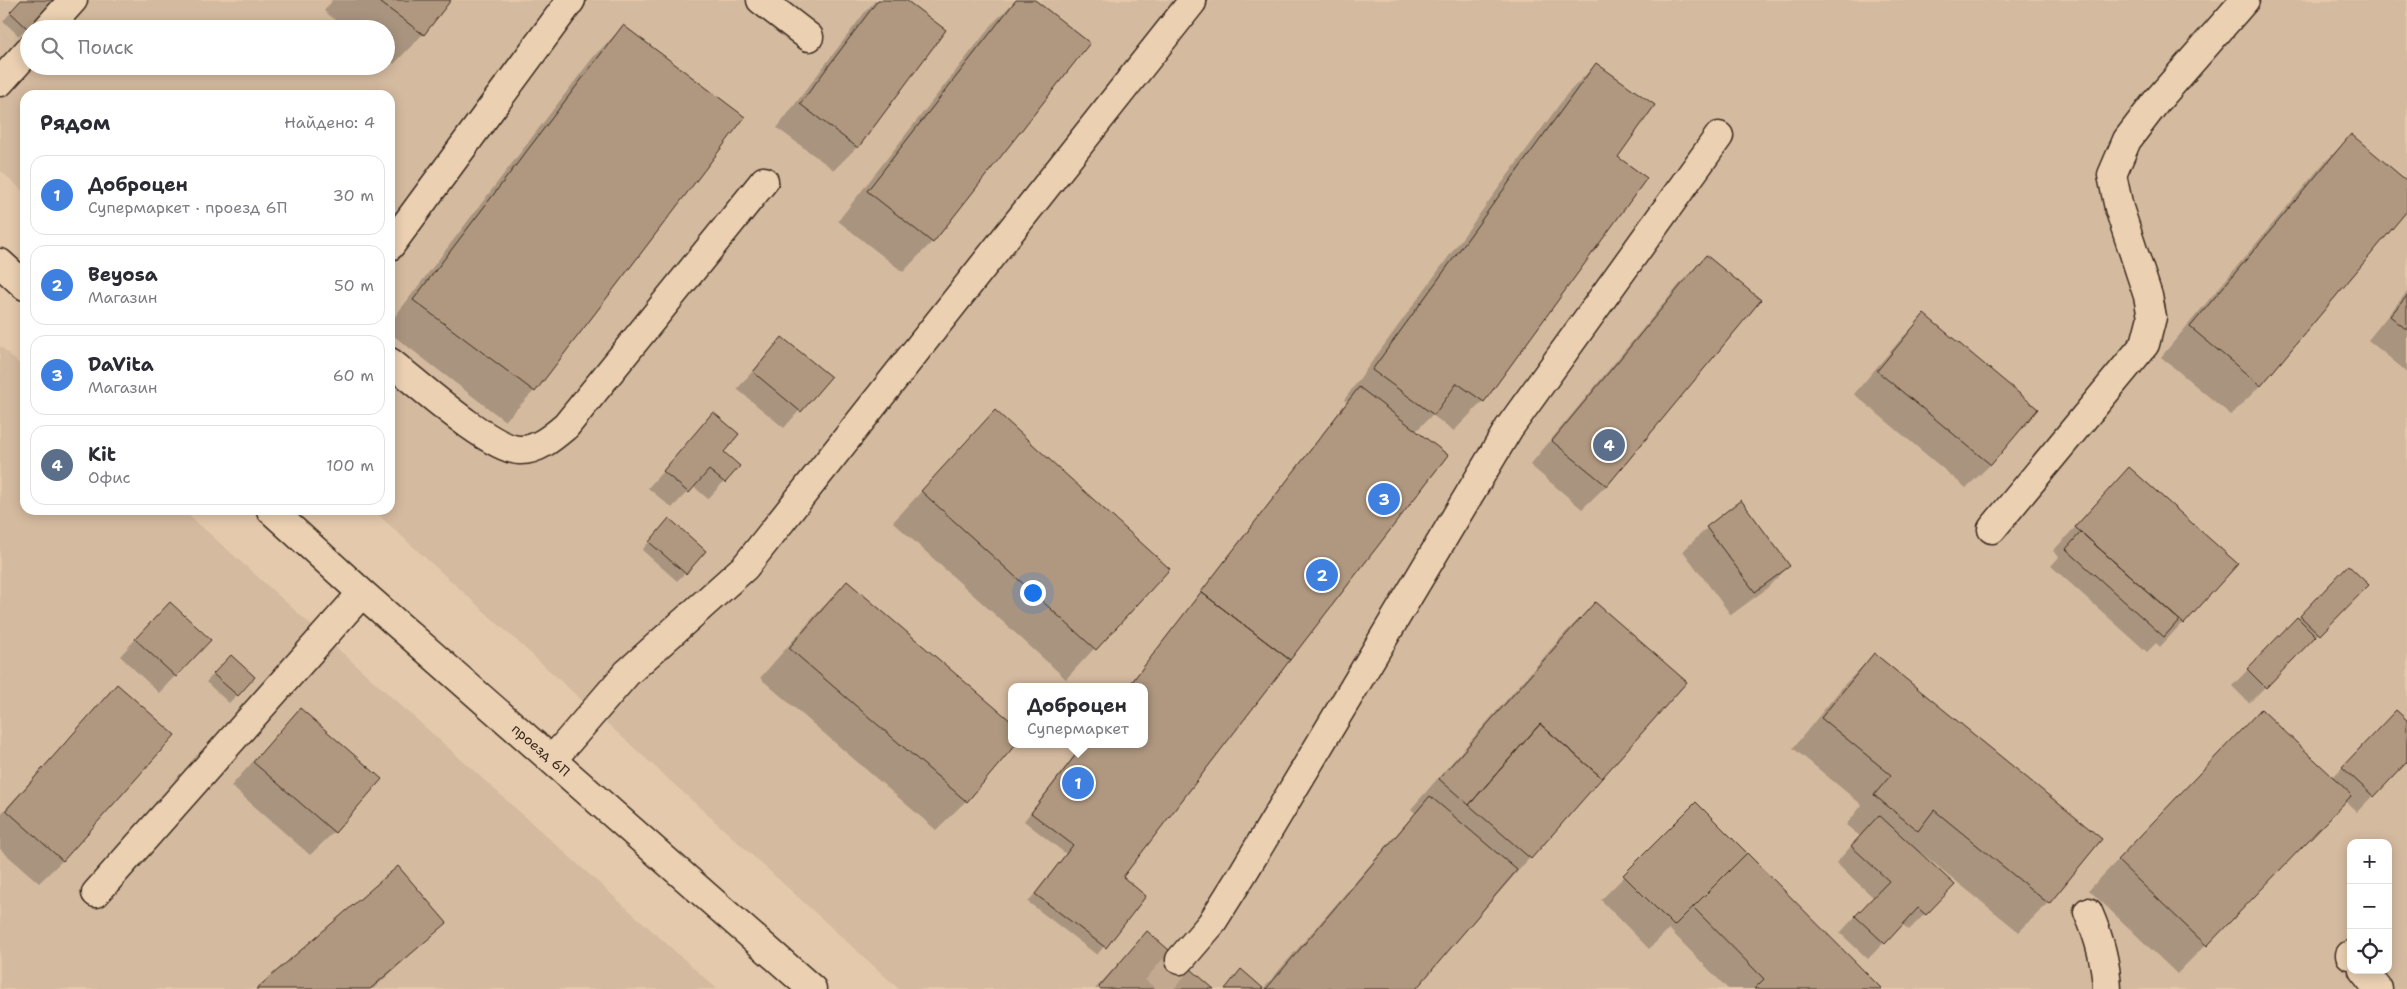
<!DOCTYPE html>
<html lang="ru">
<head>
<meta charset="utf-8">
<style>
  :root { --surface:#fff; --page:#f7f7f7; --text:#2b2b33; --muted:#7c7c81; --line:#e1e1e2; --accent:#2563eb }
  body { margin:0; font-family:"Shantell Sans",sans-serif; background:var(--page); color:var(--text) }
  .controls { position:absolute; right:15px; bottom:15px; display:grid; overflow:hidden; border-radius:10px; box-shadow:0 2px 12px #0003 }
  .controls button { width:45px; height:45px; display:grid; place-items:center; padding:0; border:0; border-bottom:1px solid var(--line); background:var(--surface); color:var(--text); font:25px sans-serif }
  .you { position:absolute; left:1032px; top:592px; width:18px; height:18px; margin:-12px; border:4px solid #fff; border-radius:50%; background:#1a73e8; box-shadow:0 0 0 8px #1a73e833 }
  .badge { display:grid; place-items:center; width:32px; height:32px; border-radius:50%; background:var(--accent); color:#fff; font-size:16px; font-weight:700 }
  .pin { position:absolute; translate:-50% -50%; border:2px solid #fff; box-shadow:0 1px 5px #0006 }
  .popup { position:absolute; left:1008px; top:683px; width:140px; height:65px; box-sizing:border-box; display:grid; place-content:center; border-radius:10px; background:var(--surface); filter:drop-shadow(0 1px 4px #0005); font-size:16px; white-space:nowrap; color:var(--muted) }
  .popup b { font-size:19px; color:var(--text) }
  .popup::after { content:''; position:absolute; left:50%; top:100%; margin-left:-10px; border:10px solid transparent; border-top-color:var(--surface) }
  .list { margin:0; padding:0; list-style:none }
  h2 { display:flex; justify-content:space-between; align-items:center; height:65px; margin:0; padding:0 20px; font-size:21px }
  h2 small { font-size:16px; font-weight:400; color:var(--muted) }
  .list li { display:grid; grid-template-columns:32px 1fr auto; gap:15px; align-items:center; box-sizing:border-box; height:80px; margin:0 10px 10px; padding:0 10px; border:1px solid var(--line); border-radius:15px }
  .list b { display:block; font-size:19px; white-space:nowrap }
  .list p { margin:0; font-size:16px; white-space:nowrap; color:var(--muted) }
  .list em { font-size:16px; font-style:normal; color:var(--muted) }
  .icon { flex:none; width:28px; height:28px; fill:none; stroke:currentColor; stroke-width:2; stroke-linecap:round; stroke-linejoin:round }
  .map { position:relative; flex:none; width:2407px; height:989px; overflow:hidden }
  .search { position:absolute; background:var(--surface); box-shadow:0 2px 12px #0003; left:20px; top:20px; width:375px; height:55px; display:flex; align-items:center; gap:12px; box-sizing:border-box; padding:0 18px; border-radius:28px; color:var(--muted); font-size:19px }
  .panel { position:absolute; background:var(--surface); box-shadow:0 2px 12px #0003; left:20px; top:90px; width:375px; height:425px; border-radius:15px }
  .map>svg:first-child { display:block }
</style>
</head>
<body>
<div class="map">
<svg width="2407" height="989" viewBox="0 0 2407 989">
  <rect width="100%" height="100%" fill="#e4c9ac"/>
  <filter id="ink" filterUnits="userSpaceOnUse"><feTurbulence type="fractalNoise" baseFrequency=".02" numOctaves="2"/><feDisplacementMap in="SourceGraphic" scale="10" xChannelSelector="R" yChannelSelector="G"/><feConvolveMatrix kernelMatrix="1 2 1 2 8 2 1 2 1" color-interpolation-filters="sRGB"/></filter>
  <g filter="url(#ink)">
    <!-- built -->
    <path fill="#d4ba9f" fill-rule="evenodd" d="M0,0H2407V989H899L373,510H390V95H25V193L0,170ZM29,29H386V66H29ZM1012,687H1144V744H1012ZM2351,843H2388V970H2351Z
      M0,346L25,369V510H183L717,989H0Z"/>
    <!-- shadow -->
    <path fill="#0003" d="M22,0H53L19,36L3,21Z
      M330,0H449L423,34L394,64L386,58V29H347L324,11L332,1Z
      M876,0H904L857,147L834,170L777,128L865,12Z
      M1016,0H1033L1088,43L932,242L903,272L838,221L994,22Z
      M623,27L534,391L505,421L390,333V323L594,56Z
      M1596,64L1616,157L1645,178L1483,401L1454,431L1432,415L1415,432L1121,877L1145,896L1097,955L1028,902L1066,854L1024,821L1083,744H1144V687H1128L1347,402L1344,400L1567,94Z
      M2351,136L2407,182V209L2260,386L2231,415L2161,357L2322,165Z
      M1706,256L1759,300L1606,486L1582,509L1530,465L1683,280Z
      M2407,292V372L2368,340Z
      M1925,315L2036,409L1990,465L1966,488L1854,394L1901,339Z
      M782,338L829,377L784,428L737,389Z
      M995,412L1168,569L1066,679L893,522Z
      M713,414L722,452L738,466L708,499L693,486L672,508L648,488Z
      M2129,469L2236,564L2160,647L2156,643L2147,652L2051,566L2059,557L2053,551Z
      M1740,502L1789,566L1765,590L1731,615L1683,551L1707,528Z
      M661,528L685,573L677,581L642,550Z
      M847,583L1012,744H1015L966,801L936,830L760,678L818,612Z
      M2332,583L2367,585L2249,703L2232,686Z
      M1595,603L1685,682L1414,989H1263L1415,813L1411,809L1566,632Z
      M154,619L209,640L159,693L120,656Z
      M1874,655L2048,903L2019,932L1920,852L1925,914L1909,930L1902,924L1868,959L1840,933L1873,897L1836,863L1860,836L1846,825L1862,805L1793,748L1845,684Z
      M223,664L254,677L229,703L206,682Z
      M117,686L63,860L39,883L0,849V815Z
      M300,709L334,832L310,855L231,786Z
      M2261,710L2332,778L2380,728L2407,722V760L2357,812L2345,801L2177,974L2089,890Z
      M1696,804L1880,989H1728L1669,929L1649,949L1601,900Z
      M445,923L373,989H258Z
      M1147,933L1212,989H1095Z"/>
    <!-- building -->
    <path fill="#b09880" stroke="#3b2a1e" d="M21,0H55L28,29L10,12Z
      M377,0H451L424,35Z
      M878,0H906L946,30L858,148L800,104Z
      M1016,0H1035L1090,43L933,243L867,191Z
      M623,25L745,117L535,392L413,300Z
      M1596,63L1655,105L1618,157L1647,178L1484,402L1457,383L1434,415L1372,370Z
      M2351,134L2407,181V211L2261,386L2190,327Z
      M1706,255L1761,300L1607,486L1552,441Z
      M2407,296V330L2390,316Z
      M1924,314L2038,409L1991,465L1877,371Z
      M782,337L831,377L801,412L753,372Z
      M1359,387L1448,455L1290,660L1201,592Z
      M995,410L1170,569L1096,650L921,491Z
      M713,412L739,434L724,452L740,466L725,483L709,470L689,493L663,471Z
      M2129,467L2238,564L2184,624L2075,527Z
      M1741,500L1790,566L1755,592L1706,527Z
      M669,518L706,551L686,574L649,542Z
      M2081,532L2179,620L2164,637L2066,549Z
      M2348,565L2369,585L2320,635L2300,616Z
      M847,581L1012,722V744H1016L967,802L789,648Z
      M1201,592L1290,660L1123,877L1146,896L1106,948L1035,894L1073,845L1031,813L1084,744H1144V687H1128Z
      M170,602L211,640L176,677L135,639Z
      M1595,602L1687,682L1602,778L1540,724L1469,805L1439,779Z
      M2297,617L2316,636L2266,688L2247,669Z
      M1874,653L2102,839L2049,904L1934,810L1918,831L1874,795L1891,775L1821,718Z
      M231,655L255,677L238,696L213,674Z
      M117,684L175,735L63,861L6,810Z
      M300,708L382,779L335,833L253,762Z
      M2261,709L2352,795L2207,946L2117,860Z
      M2396,710L2407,720V762L2374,797L2342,767Z
      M1540,724L1602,778L1531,859L1469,805Z
      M1430,796L1517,870L1416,989H1266Z
      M1696,802L1747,853L1674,926L1623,875Z
      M1879,815L1955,885L1926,915L1918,908L1885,944L1855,916L1889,881L1851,846Z
      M1747,853L1882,989H1754L1764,979L1693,907Z
      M398,866L447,923L370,989H256Z
      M1147,931L1214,989H1101L1099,987Z
      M1241,969L1264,989H1225Z"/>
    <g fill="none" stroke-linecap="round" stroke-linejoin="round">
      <!-- minor-tunnel -->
      <path stroke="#c2a990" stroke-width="28" stroke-dasharray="28 14" stroke-linecap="butt" d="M1156,989L1180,960"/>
      <!-- minor casing -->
      <g stroke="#3b2a1e" stroke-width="31">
        <path id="minor" d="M761,0L809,37
          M47,29L73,0
          M0,82L29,50
          M390,246L571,0
          M0,263L25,286
          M390,362C416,382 490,449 519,450C537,451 553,437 566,426L764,181
          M271,510L362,593L812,989
          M1992,529L2145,344L2152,317L2148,296L2119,208L2112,175L2127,140L2156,102L2245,0
          M552,760L627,673L745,567L1192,2
          M96,893L362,593
          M2088,912C2099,937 2106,961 2107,989
          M2350,955H2351
          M1180,960L1211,924L1243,873L1509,428L1719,136
          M2363,970L2378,989"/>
      </g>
      <!-- minor -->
      <use href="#minor" stroke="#ebd0b2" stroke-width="28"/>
    </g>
  </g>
  <g text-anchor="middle" stroke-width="4.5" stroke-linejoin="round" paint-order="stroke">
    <!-- street labels -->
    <g font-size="14" fill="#3b2a1e" stroke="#ebd0b2">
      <text transform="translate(541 750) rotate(41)" y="5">проезд 6П</text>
    </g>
  </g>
</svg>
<div class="controls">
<button>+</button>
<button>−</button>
<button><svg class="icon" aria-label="locate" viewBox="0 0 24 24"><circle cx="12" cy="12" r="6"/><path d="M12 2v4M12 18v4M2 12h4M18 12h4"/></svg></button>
</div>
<div class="you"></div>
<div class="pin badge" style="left:1078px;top:783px;background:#3f7fe0">1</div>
<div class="popup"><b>Доброцен</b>Супермаркет</div>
<div class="pin badge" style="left:1322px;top:575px;background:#3f7fe0">2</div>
<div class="pin badge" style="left:1384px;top:499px;background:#3f7fe0">3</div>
<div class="pin badge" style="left:1609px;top:445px;background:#5c6f8a">4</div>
<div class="search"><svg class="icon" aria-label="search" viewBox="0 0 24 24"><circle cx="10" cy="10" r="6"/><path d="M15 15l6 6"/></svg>Поиск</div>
<section class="panel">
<h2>Рядом<small>Найдено: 4</small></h2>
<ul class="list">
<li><span class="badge" style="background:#3f7fe0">1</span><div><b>Доброцен</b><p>Супермаркет · проезд 6П</p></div><em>30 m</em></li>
<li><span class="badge" style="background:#3f7fe0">2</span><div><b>Beyosa</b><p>Магазин</p></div><em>50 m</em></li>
<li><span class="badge" style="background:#3f7fe0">3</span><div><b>DaVita</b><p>Магазин</p></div><em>60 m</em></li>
<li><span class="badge" style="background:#5c6f8a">4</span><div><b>Kit</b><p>Офис</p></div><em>100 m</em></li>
</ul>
</section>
</div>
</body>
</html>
